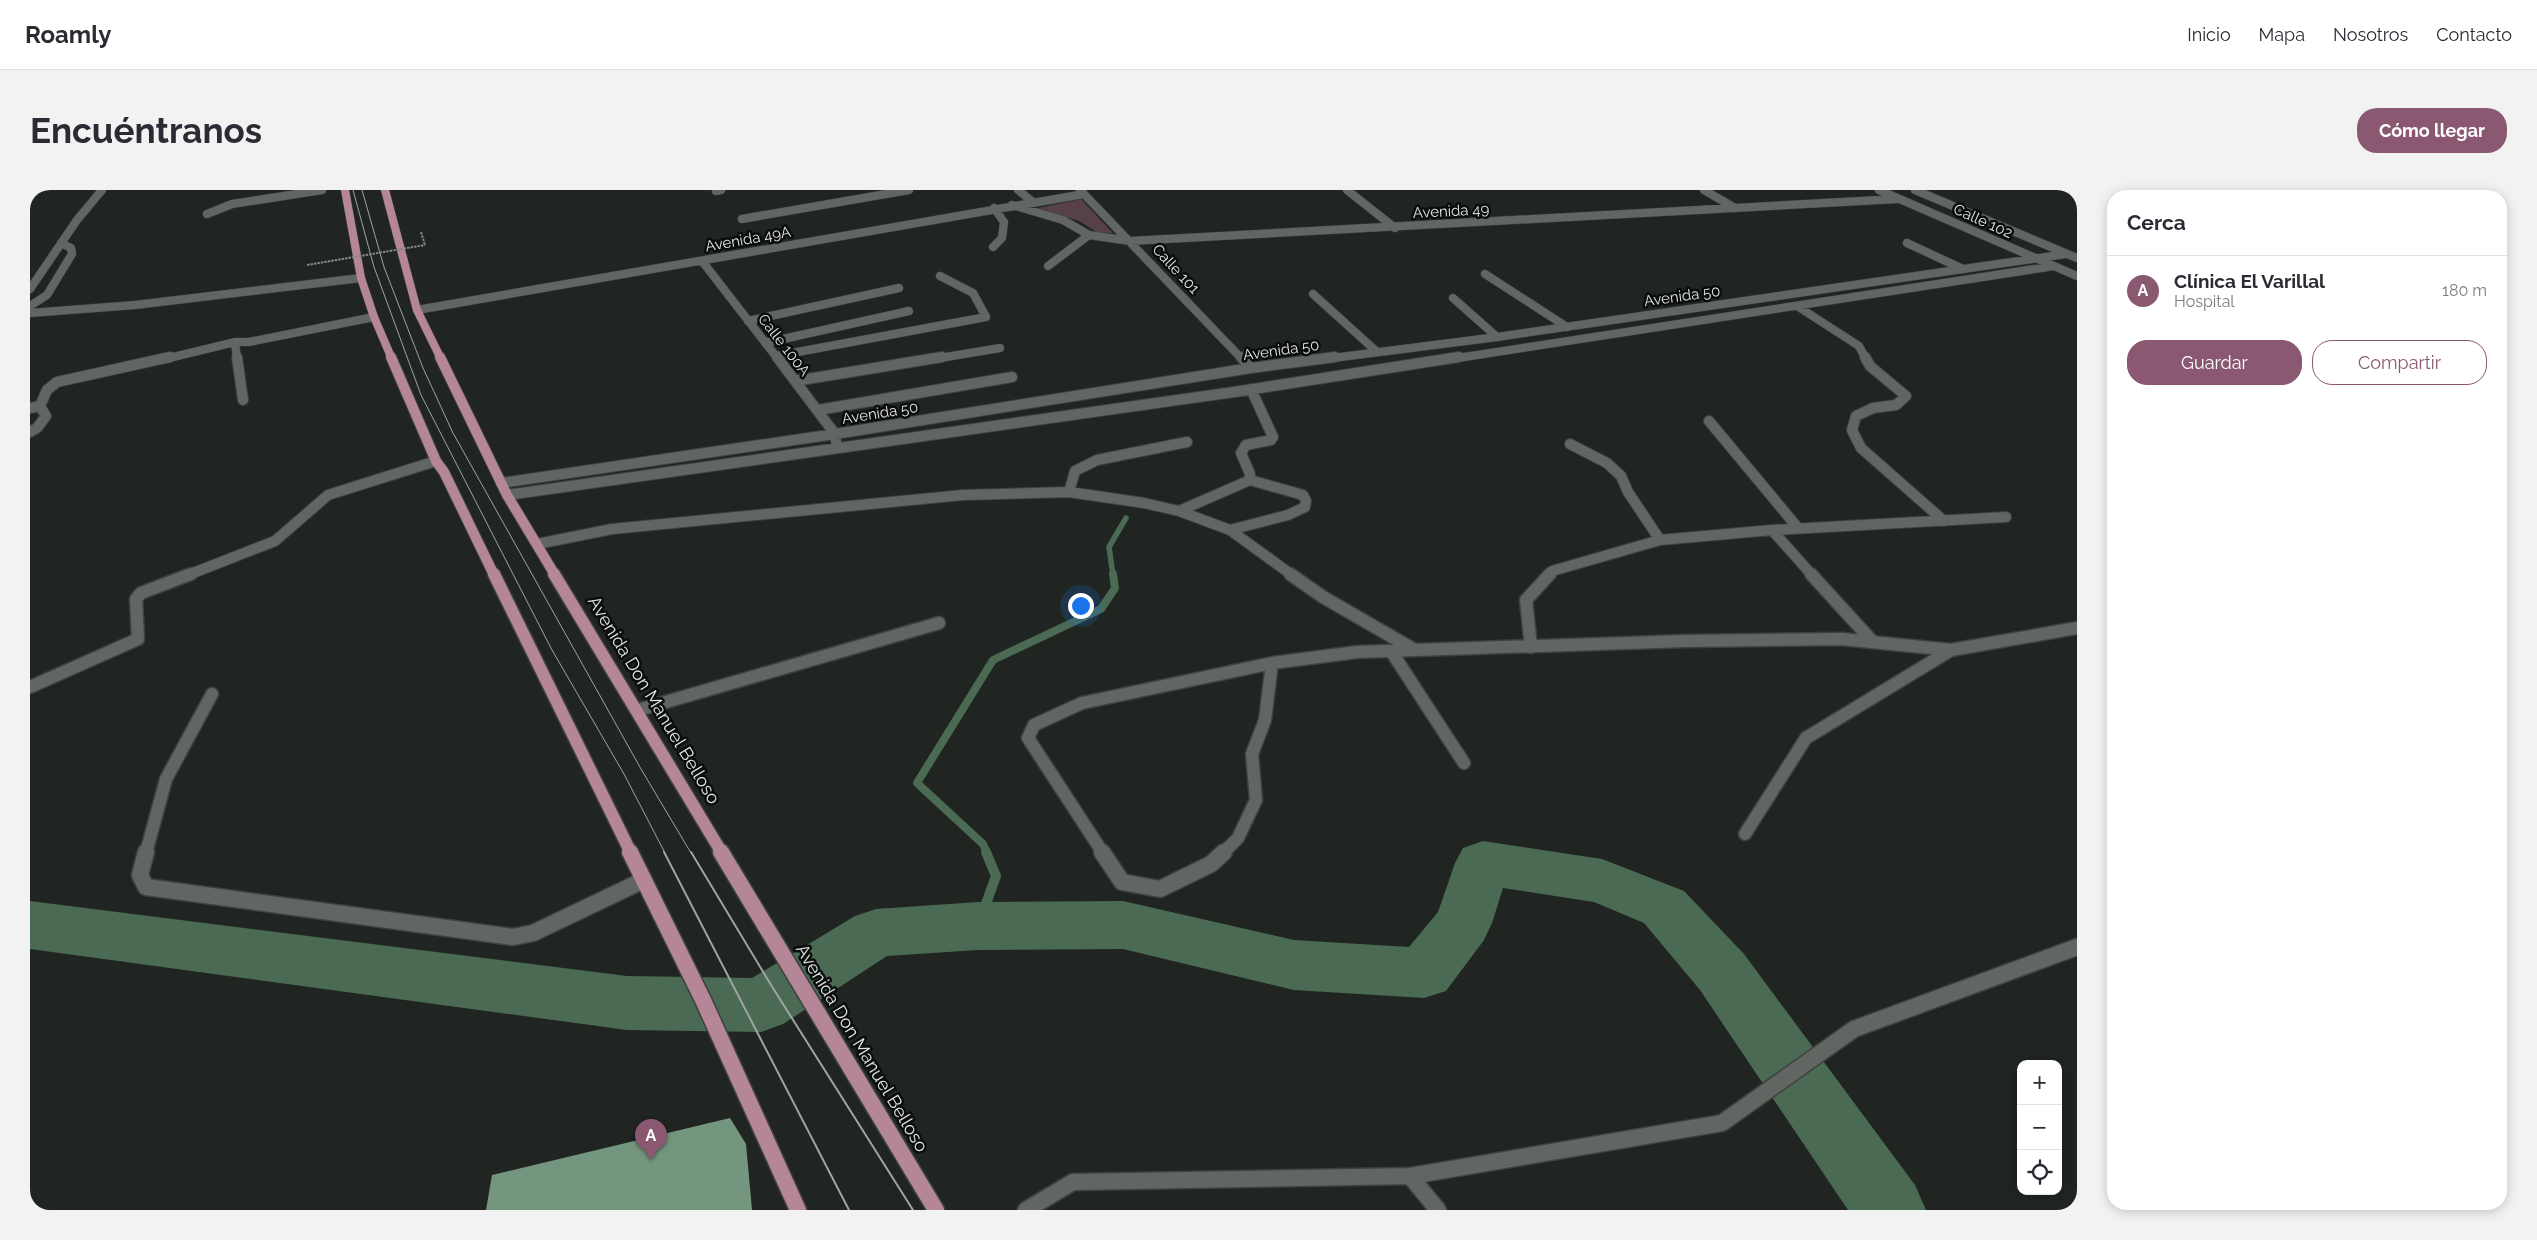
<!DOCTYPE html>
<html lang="es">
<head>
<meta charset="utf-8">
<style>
  :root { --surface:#fff; --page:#f2f2f3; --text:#2b2b33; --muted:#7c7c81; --line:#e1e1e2; --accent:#8a5871 }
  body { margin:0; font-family:Raleway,sans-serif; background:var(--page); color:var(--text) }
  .controls { position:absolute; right:15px; bottom:15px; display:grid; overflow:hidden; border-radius:10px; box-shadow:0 2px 12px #0003 }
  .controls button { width:45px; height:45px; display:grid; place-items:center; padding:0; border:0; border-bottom:1px solid var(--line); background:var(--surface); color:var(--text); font:25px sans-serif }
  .you { position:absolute; left:1050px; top:415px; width:18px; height:18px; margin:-12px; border:4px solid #fff; border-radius:50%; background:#1a73e8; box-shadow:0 0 0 8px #1a73e833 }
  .badge { display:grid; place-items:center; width:32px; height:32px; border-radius:50%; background:var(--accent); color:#fff; font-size:16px; font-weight:700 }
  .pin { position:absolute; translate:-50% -41px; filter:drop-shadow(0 1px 2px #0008) }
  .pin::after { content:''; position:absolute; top:26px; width:18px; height:15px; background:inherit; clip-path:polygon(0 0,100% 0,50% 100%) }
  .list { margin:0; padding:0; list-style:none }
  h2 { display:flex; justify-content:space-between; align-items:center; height:65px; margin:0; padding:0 20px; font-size:21px }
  h2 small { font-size:16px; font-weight:400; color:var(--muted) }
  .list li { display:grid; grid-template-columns:32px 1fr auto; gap:15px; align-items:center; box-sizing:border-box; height:70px; padding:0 20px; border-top:1px solid var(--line) }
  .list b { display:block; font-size:19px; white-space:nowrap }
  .list p { margin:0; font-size:16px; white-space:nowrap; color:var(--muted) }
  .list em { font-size:16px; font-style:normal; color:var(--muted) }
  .actions { display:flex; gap:10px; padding:15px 20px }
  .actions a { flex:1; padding:11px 0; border:1px solid var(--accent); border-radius:20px; text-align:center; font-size:18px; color:var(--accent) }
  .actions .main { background:var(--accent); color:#fff }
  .icon { flex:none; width:28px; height:28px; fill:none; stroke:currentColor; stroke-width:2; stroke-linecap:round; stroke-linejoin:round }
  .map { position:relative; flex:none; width:2047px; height:1020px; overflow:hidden; border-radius:20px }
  header { display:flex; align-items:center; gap:30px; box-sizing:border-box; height:70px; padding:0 25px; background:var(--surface); border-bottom:1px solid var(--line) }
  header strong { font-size:24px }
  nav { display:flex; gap:28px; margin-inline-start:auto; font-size:18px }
  .intro { display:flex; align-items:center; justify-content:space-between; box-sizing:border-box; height:120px; padding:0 30px }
  h1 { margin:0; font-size:35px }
  .button { padding:12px 22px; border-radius:20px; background:var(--accent); color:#fff; font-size:18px; font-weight:700 }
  main { display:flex; gap:30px; padding:0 30px }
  aside { flex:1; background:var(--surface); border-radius:20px; box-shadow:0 2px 12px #0003 }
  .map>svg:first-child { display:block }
</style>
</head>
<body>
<header>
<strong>Roamly</strong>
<nav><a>Inicio</a><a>Mapa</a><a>Nosotros</a><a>Contacto</a></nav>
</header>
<div class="intro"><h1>Encuéntranos</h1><a class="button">Cómo llegar</a></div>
<main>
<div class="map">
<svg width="2047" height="1020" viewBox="0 0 2047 1020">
  <rect width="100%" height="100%" fill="#202521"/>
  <!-- green -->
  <path fill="#564149" d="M1051,9L1083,43L1070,44L1049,31L1008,18Z"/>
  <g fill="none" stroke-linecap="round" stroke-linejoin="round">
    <!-- stream-far2 -->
    <path stroke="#4a6a54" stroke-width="5.5" d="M1083,385L1079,357L1096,328"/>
    <!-- stream-far1 -->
    <path stroke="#4a6a54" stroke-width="8" d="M957,663L953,654L887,593L963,470L1071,419L1085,398L1083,384"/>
    <!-- stream -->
    <path stroke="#4a6a54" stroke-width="10" d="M948,736L966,686L956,662"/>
    <!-- river -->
    <path fill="#4a6a54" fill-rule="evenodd" d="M1453,651L1572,669L1654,701L1714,764L1885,995L1896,1020H1818L1670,800L1614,733L1564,712L1473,698L1462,733L1454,750L1416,801L1394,808L1264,800L1093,759L948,760L857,766L753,834L731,842L597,840L0,759V711L597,786L722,788L825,726L846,719L948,712L1093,711L1264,750L1379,757L1408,722L1425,673L1433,658Z"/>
  </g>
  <!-- building -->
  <path fill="#74967e" d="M700,928L716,954L722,1020H456L462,985Z"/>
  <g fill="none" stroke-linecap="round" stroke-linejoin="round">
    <!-- service-far2 casing -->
    <g stroke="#3e423f" stroke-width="9">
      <path id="service-far2" d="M1317,0L1365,38
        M1885,0L2047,68
        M177,24L202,14L292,0
        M1877,53L1933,79
        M1455,84L1537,137
        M1423,108L1467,147
        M205,152L207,169
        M135,169L205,152H219L344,127"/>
    </g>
    <!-- service-far1 casing -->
    <g stroke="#3e423f" stroke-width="12">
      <path id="service-far1" d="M207,167L213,210
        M0,218L10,216L17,200L27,192L140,167
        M0,242L7,238L16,226L10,216
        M1200,340L1258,325L1275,317L1276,311L1273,305L1220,290"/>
    </g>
    <!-- service casing -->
    <g stroke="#3e423f" stroke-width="15">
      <path id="service" d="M1361,461L1434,573"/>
    </g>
    <!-- minor-far3 casing -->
    <g stroke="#3e423f" stroke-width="9">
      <path id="minor-far3" d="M988,0L1003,12
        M1050,0L1212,169
        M1674,0L1705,18
        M1849,0L2047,86
        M686,1L691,0
        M982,15L1033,30L1059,45L1100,51L1868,9
        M712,29L879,0
        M963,57L972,48L974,32L964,18
        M672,71L748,169
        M1018,76L1059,45
        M0,99L47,30L72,0
        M1283,104L1346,161
        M0,116L17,105L42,64L41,58L31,53
        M1767,116L1829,156L1836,169
        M387,120L1054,4
        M0,123L105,115L331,88
        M718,131L869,98
        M735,153L879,121
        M746,166L956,127L943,103L910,86
        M904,169L970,158
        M1295,169L1467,147L2036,64
        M1421,169L2024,76"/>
    </g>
    <!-- minor-far2 casing -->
    <g stroke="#3e423f" stroke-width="12">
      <path id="minor-far2" d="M747,167L805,244L806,251
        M1211,167L1221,178
        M1835,167L1840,176L1876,206L1866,215L1843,218L1826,226L1822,240L1831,258L1914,331
        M765,191L912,167
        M788,220L982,187
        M1679,231L1768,338
        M1540,254L1577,273L1591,286L1598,302L1630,350
        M471,293L805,244L1221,178L1305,167
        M1039,302L1045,281L1067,270L1157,252
        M477,305L1204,202L1429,167
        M1149,321L1220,290V284L1211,263L1216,255L1241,250L1243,247L1221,199
        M1742,340L1782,385
        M507,354L582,339L933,305L1039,302L1114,313L1149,321L1200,340L1262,385
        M158,385L245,351L298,305L406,271
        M1519,385L1522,381L1630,350L1742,340L1976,327"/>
    </g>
    <!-- minor-far1 casing -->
    <g stroke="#3e423f" stroke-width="15">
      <path id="minor-far1" d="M1260,384L1293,407L1383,459
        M1781,384L1843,452
        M1501,457L1496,410L1520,384
        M1242,473L1327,462L1655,451L1812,449L1921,460L2047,438
        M0,497L108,449L106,409L111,403L161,384
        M608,520L909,433
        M1715,644L1776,548L1921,460
        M116,663L136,589L182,504
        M1073,663L998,548L1004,535L1052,513L1242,473
        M1193,663L1208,648L1226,610L1222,564L1235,530L1242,473"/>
    </g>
    <!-- minor casing -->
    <g stroke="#3e423f" stroke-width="19">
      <path id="minor" d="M116,662L110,685L116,697L483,747L503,743L614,690
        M1072,662L1092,692L1130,699L1181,674L1194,662
        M1380,986L1408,1020
        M996,1020L1043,992L1380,986L1692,933L1824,839L2047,757"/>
    </g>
    <!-- primary-far3 casing -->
    <g stroke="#3e423f" stroke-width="9">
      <path id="primary-far3" d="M315,0L331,88L344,127L362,169
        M355,0L387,120L411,169"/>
    </g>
    <!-- primary-far2 casing -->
    <g stroke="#3e423f" stroke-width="12">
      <path id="primary-far2" d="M361,167L406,271L414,282L464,385
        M410,167L477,305L525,385"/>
    </g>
    <!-- primary-far1 casing -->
    <g stroke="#3e423f" stroke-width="15">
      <path id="primary-far1" d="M464,384L601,663
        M524,384L692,663"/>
    </g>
    <!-- primary casing -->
    <g stroke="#3e423f" stroke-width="19">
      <path id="primary" d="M600,662L673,810L768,1020
        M691,662L906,1020"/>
    </g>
    <!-- path -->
    <path stroke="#848985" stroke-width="2" stroke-dasharray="2.5 1" stroke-linecap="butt" d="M391,42L395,55"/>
    <!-- service-far2 -->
    <use href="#service-far2" stroke="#616662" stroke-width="8"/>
    <!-- service-far1 -->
    <use href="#service-far1" stroke="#616662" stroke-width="10"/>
    <!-- service -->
    <use href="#service" stroke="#616662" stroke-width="12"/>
    <!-- minor-far3 -->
    <use href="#minor-far3" stroke="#616662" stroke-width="8"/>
    <!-- minor-far2 -->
    <use href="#minor-far2" stroke="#616662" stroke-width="10"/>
    <!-- minor-far1 -->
    <use href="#minor-far1" stroke="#616662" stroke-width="12"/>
    <!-- minor -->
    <use href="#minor" stroke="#616662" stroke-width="16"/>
    <!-- primary-far3 -->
    <use href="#primary-far3" stroke="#b58698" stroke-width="8"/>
    <!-- primary-far2 -->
    <use href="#primary-far2" stroke="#b58698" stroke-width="10"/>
    <!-- primary-far1 -->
    <use href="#primary-far1" stroke="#b58698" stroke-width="12"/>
    <!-- primary -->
    <use href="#primary" stroke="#b58698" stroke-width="16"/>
    <!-- tram-far1 -->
    <path stroke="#9fa4a0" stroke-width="1" d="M323,0L344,77L391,205L522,460L594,584L635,663
      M332,0L354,77L393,178L423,243L611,579L661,663"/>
    <!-- tram -->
    <path stroke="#9fa4a0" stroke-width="2" d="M634,662L819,1020
      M661,662L741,795L883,1020"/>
    <!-- path-bridge -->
    <path stroke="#848985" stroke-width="2" stroke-dasharray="2.5 1" stroke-linecap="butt" d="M277,75L395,55"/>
  </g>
  <g text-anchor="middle" stroke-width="5" stroke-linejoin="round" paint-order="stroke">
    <!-- far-street labels -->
    <g font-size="15" fill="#e1e5e2" stroke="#0b0d0c">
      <text transform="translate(1421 21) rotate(-3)" y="5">Avenida 49</text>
      <text transform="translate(1953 31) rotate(24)" y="5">Calle 102</text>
      <text transform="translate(718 49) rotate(-10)" y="5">Avenida 49A</text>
      <text transform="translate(1146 79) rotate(47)" y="5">Calle 101</text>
      <text transform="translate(1652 106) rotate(-8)" y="5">Avenida 50</text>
      <text transform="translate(754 155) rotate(52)" y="5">Calle 100A</text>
      <text transform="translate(1251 160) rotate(-8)" y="5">Avenida 50</text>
      <text transform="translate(850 223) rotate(-9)" y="5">Avenida 50</text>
    </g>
    <!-- street labels -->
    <g font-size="18" fill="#e1e5e2" stroke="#0b0d0c">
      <text transform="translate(624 510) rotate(59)" y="6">Avenida Don Manuel Belloso</text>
      <text transform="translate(832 858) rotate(59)" y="6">Avenida Don Manuel Belloso</text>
    </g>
  </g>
</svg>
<div class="controls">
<button>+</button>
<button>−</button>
<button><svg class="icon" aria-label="locate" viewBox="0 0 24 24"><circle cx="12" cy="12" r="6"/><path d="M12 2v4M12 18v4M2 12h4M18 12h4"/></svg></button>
</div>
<div class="you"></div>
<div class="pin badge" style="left:621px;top:970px">A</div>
</div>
<aside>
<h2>Cerca<small></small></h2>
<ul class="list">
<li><span class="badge">A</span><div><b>Clínica El Varillal</b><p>Hospital</p></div><em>180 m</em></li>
</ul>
<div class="actions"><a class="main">Guardar</a><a>Compartir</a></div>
</aside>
</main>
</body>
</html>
